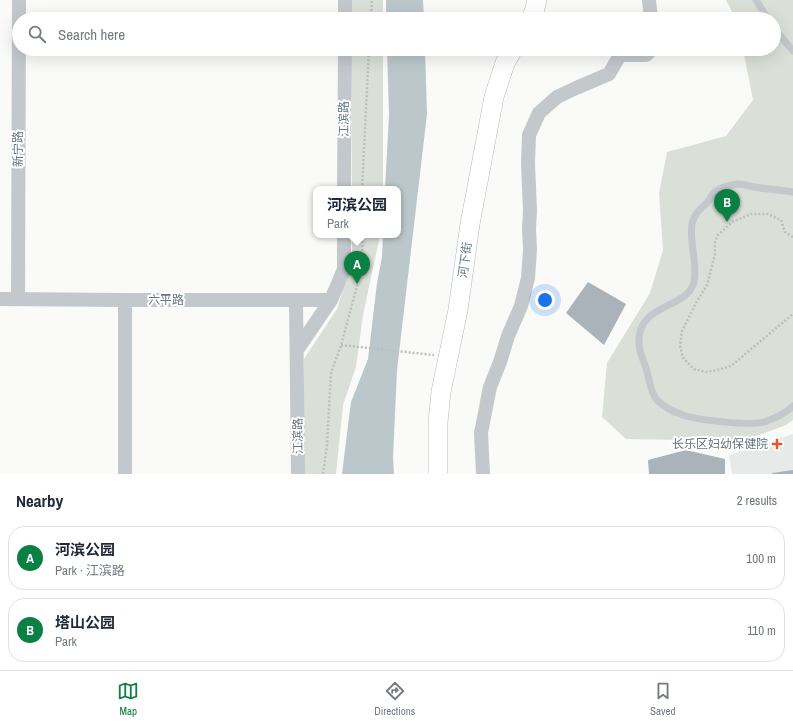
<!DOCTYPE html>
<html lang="en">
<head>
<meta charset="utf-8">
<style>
  :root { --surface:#fff; --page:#f6f6f7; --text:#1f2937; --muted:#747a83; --line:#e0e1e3; --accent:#0b8043 }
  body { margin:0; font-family:"Archivo Narrow","Noto Sans SC",sans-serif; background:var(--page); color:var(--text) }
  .you { position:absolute; left:545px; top:300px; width:14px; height:14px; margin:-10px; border:3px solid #fff; border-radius:50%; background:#1a73e8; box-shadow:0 0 0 6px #1a73e833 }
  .badge { display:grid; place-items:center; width:26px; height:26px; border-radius:50%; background:var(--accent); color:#fff; font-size:13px; font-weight:700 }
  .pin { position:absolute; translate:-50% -33px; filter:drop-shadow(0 1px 2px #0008) }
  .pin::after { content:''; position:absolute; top:21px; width:14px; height:12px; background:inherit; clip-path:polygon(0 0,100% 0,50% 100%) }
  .popup { position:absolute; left:313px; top:186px; width:88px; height:52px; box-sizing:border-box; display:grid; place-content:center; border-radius:8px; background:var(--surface); filter:drop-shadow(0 1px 3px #0005); font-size:13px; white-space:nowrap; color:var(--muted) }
  .popup b { font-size:15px; color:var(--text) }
  .popup::after { content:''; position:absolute; left:50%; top:100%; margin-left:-8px; border:8px solid transparent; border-top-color:var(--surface) }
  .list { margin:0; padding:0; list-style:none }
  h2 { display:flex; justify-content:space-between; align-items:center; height:52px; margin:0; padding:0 16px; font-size:17px }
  h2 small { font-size:13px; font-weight:400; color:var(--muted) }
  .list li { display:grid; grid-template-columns:26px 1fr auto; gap:12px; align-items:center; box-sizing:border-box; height:64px; margin:0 8px 8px; padding:0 8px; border:1px solid var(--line); border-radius:16px }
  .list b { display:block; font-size:15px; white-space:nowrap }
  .list p { margin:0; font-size:13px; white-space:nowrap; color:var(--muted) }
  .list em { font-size:13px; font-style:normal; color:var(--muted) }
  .icon { flex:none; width:22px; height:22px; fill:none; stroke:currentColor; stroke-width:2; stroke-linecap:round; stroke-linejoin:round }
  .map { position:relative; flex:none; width:793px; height:474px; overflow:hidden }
  .search { position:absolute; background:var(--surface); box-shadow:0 4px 16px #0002; left:12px; right:12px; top:12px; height:44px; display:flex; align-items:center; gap:10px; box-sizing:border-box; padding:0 14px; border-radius:22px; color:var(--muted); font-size:15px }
  .sheet { height:196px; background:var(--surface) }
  nav { display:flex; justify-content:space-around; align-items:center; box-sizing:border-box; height:56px; border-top:1px solid var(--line); background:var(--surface); font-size:11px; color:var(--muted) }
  nav a { display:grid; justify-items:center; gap:2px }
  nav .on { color:var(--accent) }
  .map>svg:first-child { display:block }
</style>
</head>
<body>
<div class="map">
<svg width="793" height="474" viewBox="0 0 793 474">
  <rect width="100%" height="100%" fill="#fafaf8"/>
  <!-- built -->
  <path fill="#e8e9e9" d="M793,434V474H732L729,455Z"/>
  <!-- green -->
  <path fill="#dadfd7" d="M352,0H383V19H352Z
    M726,0H793V420L786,425L743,441L626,439L602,417L607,363L650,293L663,250L659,193L667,152L726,136L753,100L743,49H774V19H736Z
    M352,49H383V189H352Z
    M352,235H380L363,315L356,367L343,405L336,474H303L304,359L337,309L352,259Z"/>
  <!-- water -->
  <path fill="#bbc7cb" d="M386,0H423L424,19H386Z
    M387,49H425L427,114L397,370L393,458L394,474H342L351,402L368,359L377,283L382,257L383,235H398V189H385L389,115Z"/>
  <!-- building -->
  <path fill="#aab3b9" d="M588,282L626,304L604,345L566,313Z
    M686,450L725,459V474H649L648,460Z
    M793,470V474H772V473Z"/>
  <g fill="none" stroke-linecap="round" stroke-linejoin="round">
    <!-- secondary casing -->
    <g stroke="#b3babf" stroke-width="20">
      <path id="secondary" d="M531,19L534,12L537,0
        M438,474V422L441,392L458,310L470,224L494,97L505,63L513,49"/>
    </g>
    <!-- path -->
    <path stroke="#bbbfc2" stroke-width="2.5" stroke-dasharray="2 2" stroke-linecap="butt" d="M371,19L372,0
      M362,189L369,49
      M793,237L785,232L781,220L768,214H751L732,222L718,235L715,242V254L707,285L696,303L682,331L680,345L683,358L694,369L706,372L717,370L731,366L793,314
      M341,345L434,355
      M323,474L327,445L331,373L341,345L363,264L362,235"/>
    <!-- lane -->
    <path stroke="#c3c8cc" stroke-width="7" d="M756,0L768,19
      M774,28L793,51
      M793,192C780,190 767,189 754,187C749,186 744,184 739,184C733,184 721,187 716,191C712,193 711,199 707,203C700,209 694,214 692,224C689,243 698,263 694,282C688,309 637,303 639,343C639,354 645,362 647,372C650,381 650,392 657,400C664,407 674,412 683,415C697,420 750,426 764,422C773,419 786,413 793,406"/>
    <!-- street -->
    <path stroke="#c3c8cc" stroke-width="14" d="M649,0L651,19
      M345,19V0
      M344,189L345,49
      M0,299L125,300H331
      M18,299L19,0
      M296,301L298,474
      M297,350L331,300L344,269V235
      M125,474V300
      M483,474L481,433L490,387L500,362L508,336L521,306L528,278L530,250L529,229L530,211L528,163L529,135L539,113L557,97L576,88L609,74L620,55H646L652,49"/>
    <!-- secondary -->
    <use href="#secondary" stroke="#fff" stroke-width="19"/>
  </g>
  <!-- markers -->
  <path fill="#e4572e" stroke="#fff" stroke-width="1.5" d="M775 438h4v4h4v4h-4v4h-4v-4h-4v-4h4z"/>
  <g text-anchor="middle" stroke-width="4" stroke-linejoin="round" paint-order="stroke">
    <!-- street labels -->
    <g font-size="12" fill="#657683" stroke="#fff">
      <text transform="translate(344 119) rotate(-90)" y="4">江滨路</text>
      <text transform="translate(18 149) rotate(-90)" y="4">新宁路</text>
      <text transform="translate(465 260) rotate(-82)" y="4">河下街</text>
      <text x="166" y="304">六平路</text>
      <text transform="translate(298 436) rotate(-91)" y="4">江滨路</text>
    </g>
    <!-- poi labels -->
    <g font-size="12" fill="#657683" stroke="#fff" text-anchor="end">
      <text x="768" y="448">长乐区妇幼保健院</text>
    </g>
  </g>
</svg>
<div class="you"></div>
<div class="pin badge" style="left:357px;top:284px">A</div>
<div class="popup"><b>河滨公园</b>Park</div>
<div class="pin badge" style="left:727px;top:222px">B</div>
<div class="search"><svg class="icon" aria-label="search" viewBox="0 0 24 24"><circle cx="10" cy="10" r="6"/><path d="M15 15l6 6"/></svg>Search here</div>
</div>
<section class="sheet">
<h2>Nearby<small>2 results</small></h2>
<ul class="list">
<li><span class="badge">A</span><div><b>河滨公园</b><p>Park · 江滨路</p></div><em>100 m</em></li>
<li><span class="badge">B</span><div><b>塔山公园</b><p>Park</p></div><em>110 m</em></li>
</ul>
</section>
<nav>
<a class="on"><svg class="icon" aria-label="map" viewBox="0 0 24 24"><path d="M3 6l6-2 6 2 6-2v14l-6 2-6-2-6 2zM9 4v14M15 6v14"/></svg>Map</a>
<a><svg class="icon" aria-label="directions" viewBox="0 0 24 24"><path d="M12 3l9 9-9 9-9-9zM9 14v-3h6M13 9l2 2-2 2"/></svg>Directions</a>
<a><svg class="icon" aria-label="saved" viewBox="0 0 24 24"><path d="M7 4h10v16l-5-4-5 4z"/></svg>Saved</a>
</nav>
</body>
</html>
